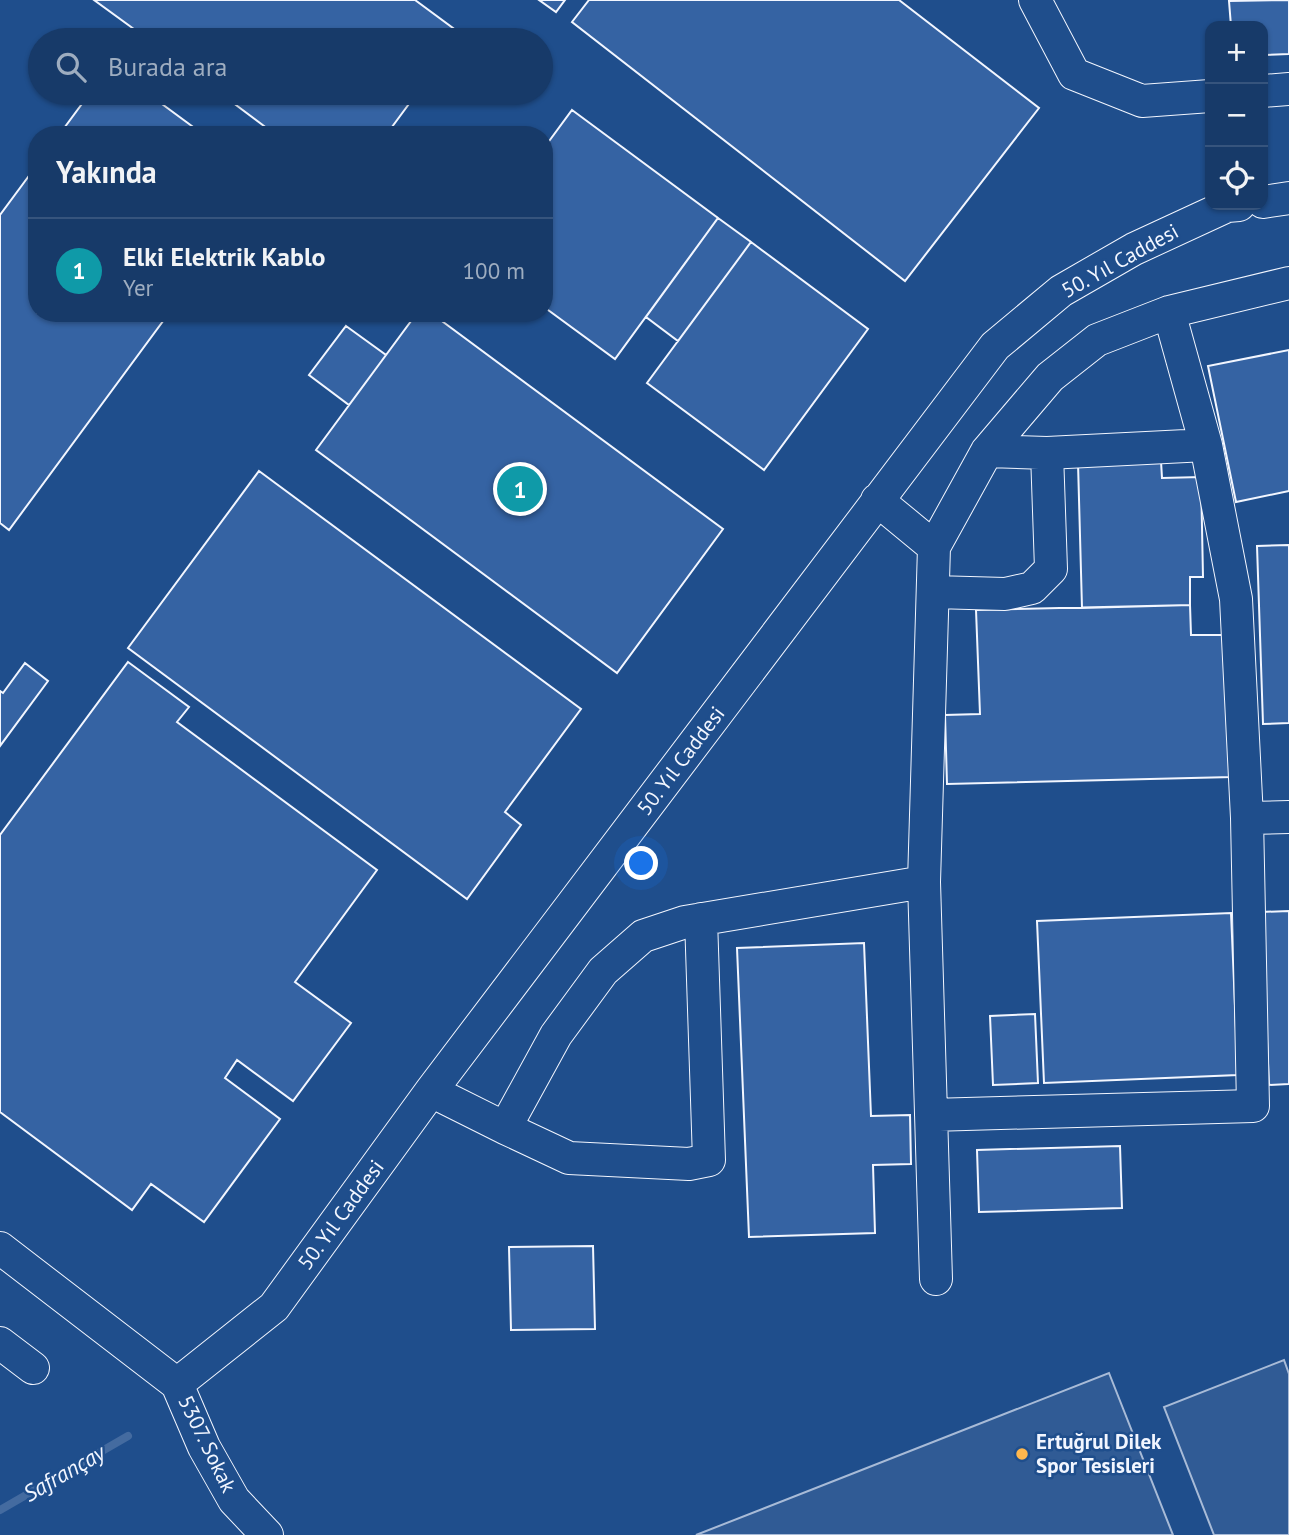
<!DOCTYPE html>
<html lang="tr">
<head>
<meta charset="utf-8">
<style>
  :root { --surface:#173a69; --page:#244571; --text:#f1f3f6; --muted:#9eadc0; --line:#36547d; --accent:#8bbbb9 }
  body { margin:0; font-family:"PT Sans",sans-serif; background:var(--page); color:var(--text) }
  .controls { position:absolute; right:21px; top:21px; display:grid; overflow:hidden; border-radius:14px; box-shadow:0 2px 5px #0004 }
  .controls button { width:63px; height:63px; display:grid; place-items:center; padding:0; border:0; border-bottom:2px solid var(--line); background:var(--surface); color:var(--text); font:35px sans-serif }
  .you { position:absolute; left:642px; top:864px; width:24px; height:24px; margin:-18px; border:5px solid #fff; border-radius:50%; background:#1a73e8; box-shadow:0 0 0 10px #1a73e833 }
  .badge { display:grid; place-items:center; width:46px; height:46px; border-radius:50%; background:var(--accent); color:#fff; font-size:23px; font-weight:700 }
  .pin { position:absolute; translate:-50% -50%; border:4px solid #fff; box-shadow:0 2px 7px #0006 }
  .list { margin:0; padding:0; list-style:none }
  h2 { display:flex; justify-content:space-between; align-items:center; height:91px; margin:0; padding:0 28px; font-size:30px }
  h2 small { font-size:23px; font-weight:400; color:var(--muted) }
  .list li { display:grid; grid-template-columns:46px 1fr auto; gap:21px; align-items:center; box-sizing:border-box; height:105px; padding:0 28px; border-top:2px solid var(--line) }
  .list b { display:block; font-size:26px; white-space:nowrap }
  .list p { margin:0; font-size:23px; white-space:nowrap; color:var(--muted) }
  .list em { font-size:23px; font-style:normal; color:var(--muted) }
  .icon { flex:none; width:38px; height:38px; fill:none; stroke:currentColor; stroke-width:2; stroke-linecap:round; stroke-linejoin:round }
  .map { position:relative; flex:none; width:1289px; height:1535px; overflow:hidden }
  .search { position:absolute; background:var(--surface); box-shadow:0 2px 5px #0004; left:28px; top:28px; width:525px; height:77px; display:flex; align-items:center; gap:18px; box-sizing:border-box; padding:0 24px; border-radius:38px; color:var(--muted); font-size:26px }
  .panel { position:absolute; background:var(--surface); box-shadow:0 2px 5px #0004; left:28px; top:126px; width:525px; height:196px; border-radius:28px }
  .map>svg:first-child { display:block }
</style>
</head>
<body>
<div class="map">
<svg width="1289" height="1535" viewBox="0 0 1289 1535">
  <rect width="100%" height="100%" fill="#1f4e8c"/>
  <!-- built -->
  <path fill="#305b95" stroke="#a8bbd7" stroke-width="2" d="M1284,1360L1289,1374V1535H1214L1164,1407Z
    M1109,1373L1173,1535H696Z"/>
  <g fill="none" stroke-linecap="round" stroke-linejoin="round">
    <!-- stream -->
    <path stroke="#446ba0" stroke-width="8" d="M0,1510L128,1436"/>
  </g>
  <!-- building -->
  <path fill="#3563a3" stroke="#f2f6ff" stroke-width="2" d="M94,0H415L461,34L456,40H149Z
    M539,0H565L556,12Z
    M589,0H899L1039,108L905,281L572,22Z
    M1289,0V54L1263,55V26H1231L1229,1Z
    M90,93H147L204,135H59Z
    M220,93H417L386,135H276Z
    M572,110L718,218L615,359L544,307V148Z
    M37,165V313H169L9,530L0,523V215Z
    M718,218L751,242L678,341L646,317Z
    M751,242L868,329L764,470L647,383Z
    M417,313H431L723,529L617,673L316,450Z
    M346,326L386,355L349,405L309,375Z
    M1289,350V491L1236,502L1208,366Z
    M1161,461L1162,478L1201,477L1203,577H1190V605L1082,608L1078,463Z
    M259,471L581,709L505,812L521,825L467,899L128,648Z
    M1289,545V723L1263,724L1257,546Z
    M1190,605L1191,635H1228L1232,777L947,784L945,715L980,714L976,610Z
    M128,662L189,707L177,722L377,870L295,982L351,1023L293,1101L237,1060L225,1078L280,1119L204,1222L151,1184L132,1210L0,1112V835Z
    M25,663L48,681L0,746V691L3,693Z
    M1289,911V1084L1269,1085L1261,912Z
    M1231,913L1238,1075L1044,1083L1037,921Z
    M864,943L871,1116L910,1115L911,1164L873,1165L875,1233L749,1237L737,948Z
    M1035,1014L1038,1083L993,1085L990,1016Z
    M1120,1146L1122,1208L979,1212L977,1150Z
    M593,1246L595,1329L511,1330L509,1247Z"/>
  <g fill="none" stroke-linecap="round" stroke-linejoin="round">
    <!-- minor casing -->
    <g stroke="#f2f6ff" stroke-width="34">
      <path id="minor" d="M1035,0L1074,74L1142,101L1210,96
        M1263,91L1289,89
        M1263,202L1289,198
        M1047,453L1206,445
        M877,500L934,547
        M934,592L1005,594L1032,588L1051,569L1047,453L987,451
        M1247,818L1289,817
        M431,1091L505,1128L556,1035L603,971L643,936L685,922L924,882
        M931,1115L1253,1106L1247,818L1236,599L1206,445L1169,312
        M505,1128L569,1158L689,1164L709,1160L701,919
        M0,1248L177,1384L204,1447L234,1500L267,1535
        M936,1279L924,882L934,547L987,451L1050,377L1097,340L1169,312L1289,283
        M0,1343L33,1368
        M177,1384L274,1307L431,1091L995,346L1061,291L1134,249L1227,206L1239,205"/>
    </g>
    <!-- minor -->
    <use href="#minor" stroke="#1f4e8c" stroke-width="32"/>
  </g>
  <!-- markers -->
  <circle fill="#ffb74d" stroke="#1f4e8c" stroke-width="2.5" cx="1022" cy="1454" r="7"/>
  <g text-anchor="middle" stroke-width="5" stroke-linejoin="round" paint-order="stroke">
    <!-- street labels -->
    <g font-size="21" fill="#f2f6ff" stroke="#1f4e8c">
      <text transform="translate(1120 261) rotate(-29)" y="7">50. Yıl Caddesi</text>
      <text transform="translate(681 761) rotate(-53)" y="7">50. Yıl Caddesi</text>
      <text transform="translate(341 1215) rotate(-54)" y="7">50. Yıl Caddesi</text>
      <text transform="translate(207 1444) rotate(64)" y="7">5307. Sokak</text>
    </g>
    <!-- poi labels -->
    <g font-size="21" font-weight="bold" fill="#f2f6ff" stroke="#1f4e8c" text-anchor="start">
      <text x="1036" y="1449">Ertuğrul Dilek<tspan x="1036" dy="24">Spor Tesisleri</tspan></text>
    </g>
    <!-- water labels -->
    <g font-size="23" font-style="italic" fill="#f2f6ff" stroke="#1f4e8c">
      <text transform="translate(64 1473) rotate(-30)" y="8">Safrançay</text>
    </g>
  </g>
</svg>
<div class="controls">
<button>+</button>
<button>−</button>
<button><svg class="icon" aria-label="locate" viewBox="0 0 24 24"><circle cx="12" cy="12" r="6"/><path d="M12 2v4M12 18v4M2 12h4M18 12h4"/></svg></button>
</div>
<div class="you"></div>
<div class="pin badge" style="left:520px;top:489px;background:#0f9aa8">1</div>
<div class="search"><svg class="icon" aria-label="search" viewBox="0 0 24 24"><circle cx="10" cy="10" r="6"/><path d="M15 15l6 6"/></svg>Burada ara</div>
<section class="panel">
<h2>Yakında<small></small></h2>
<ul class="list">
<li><span class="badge" style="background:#0f9aa8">1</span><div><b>Elki Elektrik Kablo</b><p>Yer</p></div><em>100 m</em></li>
</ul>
</section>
</div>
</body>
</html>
